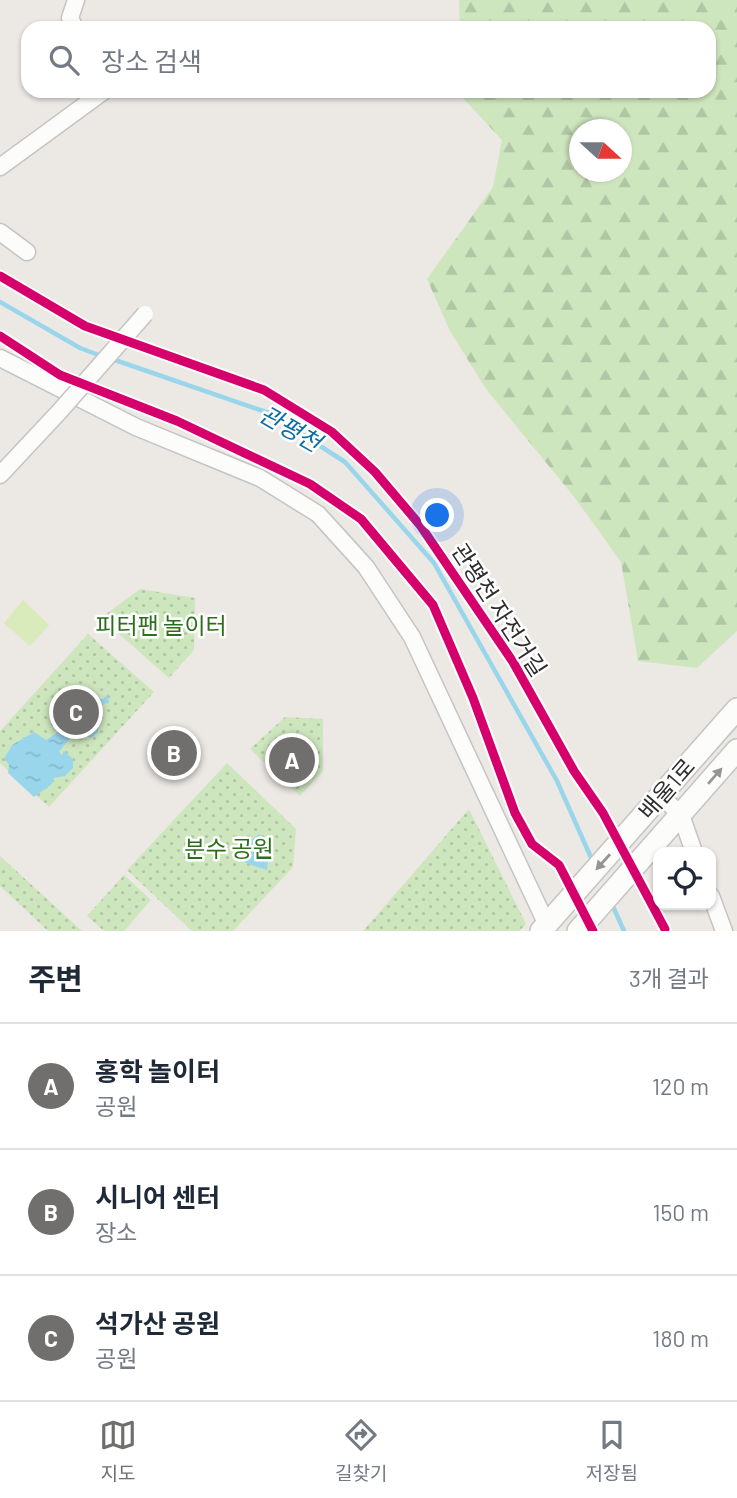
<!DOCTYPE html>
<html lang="ko">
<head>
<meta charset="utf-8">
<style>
  :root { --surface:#fff; --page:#f6f6f7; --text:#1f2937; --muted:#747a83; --line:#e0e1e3; --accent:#706f6e }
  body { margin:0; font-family:Barlow,"Noto Sans KR",sans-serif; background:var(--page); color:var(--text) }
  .controls { position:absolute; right:21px; bottom:21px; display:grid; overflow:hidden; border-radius:14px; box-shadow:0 2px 5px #0004 }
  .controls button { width:63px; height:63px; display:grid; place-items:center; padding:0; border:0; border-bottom:2px solid var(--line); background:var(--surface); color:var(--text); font:35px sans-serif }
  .compass { position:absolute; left:569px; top:119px; width:63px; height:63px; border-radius:50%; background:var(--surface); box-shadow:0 2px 5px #0004; rotate:111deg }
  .you { position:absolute; left:438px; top:516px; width:24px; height:24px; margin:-18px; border:5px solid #fff; border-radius:50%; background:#1a73e8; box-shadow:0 0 0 10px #1a73e833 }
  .badge { display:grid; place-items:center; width:46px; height:46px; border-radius:50%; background:var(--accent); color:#fff; font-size:23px; font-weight:700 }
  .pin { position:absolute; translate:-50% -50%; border:4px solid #fff; box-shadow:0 2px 7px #0006 }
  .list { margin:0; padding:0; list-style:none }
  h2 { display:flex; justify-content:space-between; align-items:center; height:91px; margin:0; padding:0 28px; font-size:30px }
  h2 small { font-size:23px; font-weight:400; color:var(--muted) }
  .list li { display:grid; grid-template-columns:46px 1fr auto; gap:21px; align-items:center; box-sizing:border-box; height:126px; padding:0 28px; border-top:2px solid var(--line) }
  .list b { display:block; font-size:26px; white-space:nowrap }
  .list p { margin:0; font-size:23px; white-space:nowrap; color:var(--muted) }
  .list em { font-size:23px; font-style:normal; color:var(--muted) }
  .icon { flex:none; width:38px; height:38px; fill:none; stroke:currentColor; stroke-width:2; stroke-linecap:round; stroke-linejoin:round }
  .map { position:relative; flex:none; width:737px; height:931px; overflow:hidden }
  .search { position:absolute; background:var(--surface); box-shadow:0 2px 5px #0004; left:21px; right:21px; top:21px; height:77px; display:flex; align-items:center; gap:18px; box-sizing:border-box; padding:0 24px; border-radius:21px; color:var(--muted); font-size:26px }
  .sheet { height:469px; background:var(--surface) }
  nav { display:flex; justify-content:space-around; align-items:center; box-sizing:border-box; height:98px; border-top:2px solid var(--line); background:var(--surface); font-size:19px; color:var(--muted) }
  nav a { display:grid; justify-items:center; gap:4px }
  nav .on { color:var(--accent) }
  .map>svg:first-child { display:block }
</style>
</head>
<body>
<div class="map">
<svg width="737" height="931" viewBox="0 0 737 931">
  <defs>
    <pattern id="forest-firs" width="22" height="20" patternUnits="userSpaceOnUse" patternTransform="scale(1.75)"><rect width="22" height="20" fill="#cee6be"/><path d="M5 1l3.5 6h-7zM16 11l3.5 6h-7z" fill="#b1c6a4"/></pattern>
    <pattern id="park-dots" width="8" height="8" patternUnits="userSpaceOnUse" patternTransform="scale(1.75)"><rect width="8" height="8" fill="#cee6be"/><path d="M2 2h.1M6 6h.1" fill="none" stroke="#b1c6a4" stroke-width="1.8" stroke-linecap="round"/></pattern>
    <pattern id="water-ripples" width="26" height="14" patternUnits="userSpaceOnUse" patternTransform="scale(1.75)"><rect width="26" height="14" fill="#99d6ec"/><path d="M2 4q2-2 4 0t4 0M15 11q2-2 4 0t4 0" fill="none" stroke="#84b8cb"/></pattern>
  </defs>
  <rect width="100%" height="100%" fill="#ece8e4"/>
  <!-- forest -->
  <path fill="url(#forest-firs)" fill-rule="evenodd" d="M459,0H737V631L697,668L638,661L621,562L575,498L486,389L450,331L427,279L493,187L502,140L461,96V91H709V28H460ZM580,130H622V172H580Z"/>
  <!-- park -->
  <path fill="url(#park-dots)" d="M140,589L195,598L194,650L169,678L101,618Z
    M88,634L154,692L49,807L0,763V731Z
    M285,717L323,719V771L300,796L250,749Z
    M227,763L296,829L293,867L233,931H192L127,870Z
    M469,809L526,924L519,931H363Z
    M0,856L82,931H48L0,886Z
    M124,875L151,900L124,931H104L87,916Z"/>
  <!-- pitch -->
  <path fill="#d9eabb" d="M23,600L49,625L30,646L4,623Z"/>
  <!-- water -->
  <path fill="url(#water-ripples)" d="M108,694L109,703L94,705L83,721L68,724L70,732L76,728L88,730L92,727L91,721L99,718L98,732L91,738L80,734L71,737L59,752L62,755L64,751L73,759V768L65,776L54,778L52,784L34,797L8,773L9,764L4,759L12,745L34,732L46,740L58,732L69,718L86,713L92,700L103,699Z
    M259,834L270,843L267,870L248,864L232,854Z"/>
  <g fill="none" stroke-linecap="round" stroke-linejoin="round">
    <!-- stream -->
    <path stroke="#99d6ec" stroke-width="4.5" d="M0,302L80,348L104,357
      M112,359L269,413L345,462L434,563L557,781L593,862
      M611,902L624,931"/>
    <!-- minor casing -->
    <g stroke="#c5c4c5" stroke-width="19">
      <path id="minor" d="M75,28L70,18L76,0
        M0,167L104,91
        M0,232L27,252
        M0,358L136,427L260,478L318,514L366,567L412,637L547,925
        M0,475L59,412
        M661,796L681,815L694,852
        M711,896L724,931"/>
    </g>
    <!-- secondary casing -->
    <g stroke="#c5c4c5" stroke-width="24">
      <path id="secondary" d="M541,931L737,709
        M578,931L737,750"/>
    </g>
    <!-- minor -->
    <use href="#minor" stroke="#fcfcfb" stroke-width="16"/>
    <!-- secondary -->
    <use href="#secondary" stroke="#fcfcfb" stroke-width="21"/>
    <!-- minor-bridge casing -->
    <g stroke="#c5c4c5" stroke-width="19" stroke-linecap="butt">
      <path id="minor-bridge" d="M59,412L145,314"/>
    </g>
    <!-- minor-bridge -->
    <use href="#minor-bridge" stroke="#fcfcfb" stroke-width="16"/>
    <!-- cycleway casing -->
    <g stroke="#fff" stroke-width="13">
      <path id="cycleway" d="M0,276L85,326L264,390L332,432L375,472L420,525L513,662L574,771L603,813L665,929
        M0,336L60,375L177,421L310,484L361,519L433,605L473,698L515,813L532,844L559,865L593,931"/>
    </g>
    <!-- cycleway -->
    <use href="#cycleway" stroke="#d6006c" stroke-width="9"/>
  </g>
  <!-- one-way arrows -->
  <defs><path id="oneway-solid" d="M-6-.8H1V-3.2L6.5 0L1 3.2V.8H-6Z" transform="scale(1.75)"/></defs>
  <g fill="#959594">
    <use href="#oneway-solid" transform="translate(715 776) rotate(-49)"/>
    <use href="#oneway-solid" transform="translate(603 862) rotate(132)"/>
  </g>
  <g text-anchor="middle" stroke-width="5" stroke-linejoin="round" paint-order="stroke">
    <!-- street labels -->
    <g font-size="23" fill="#2e2e2e" stroke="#fff">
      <text transform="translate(499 610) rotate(57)" y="8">관평천 자전거길</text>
      <text transform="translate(667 789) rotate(-49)" y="8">배울1로</text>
    </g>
    <!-- park labels -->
    <g font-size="23" fill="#2c6e1b" stroke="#fff">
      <text x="161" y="634">피터팬 놀이터</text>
      <text x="229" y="857">분수 공원</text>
    </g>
    <!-- water labels -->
    <g font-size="24" font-style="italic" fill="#0d6fa3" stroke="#fff">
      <text transform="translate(290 429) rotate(30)" y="8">관평천</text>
    </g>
  </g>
</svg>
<div class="controls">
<button><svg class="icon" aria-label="locate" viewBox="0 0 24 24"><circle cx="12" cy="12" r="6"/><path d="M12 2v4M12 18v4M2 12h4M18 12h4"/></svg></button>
</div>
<svg class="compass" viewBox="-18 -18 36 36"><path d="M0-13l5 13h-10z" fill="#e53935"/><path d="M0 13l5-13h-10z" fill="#747a83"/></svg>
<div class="you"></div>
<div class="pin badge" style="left:292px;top:760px">A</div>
<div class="pin badge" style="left:174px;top:753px">B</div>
<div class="pin badge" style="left:76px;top:712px">C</div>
<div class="search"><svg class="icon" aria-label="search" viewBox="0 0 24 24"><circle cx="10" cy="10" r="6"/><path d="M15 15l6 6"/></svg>장소 검색</div>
</div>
<section class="sheet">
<h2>주변<small>3개 결과</small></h2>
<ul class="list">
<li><span class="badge">A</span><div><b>홍학 놀이터</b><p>공원</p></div><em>120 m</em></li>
<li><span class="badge">B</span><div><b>시니어 센터</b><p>장소</p></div><em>150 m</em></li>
<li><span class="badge">C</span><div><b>석가산 공원</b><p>공원</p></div><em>180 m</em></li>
</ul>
</section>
<nav>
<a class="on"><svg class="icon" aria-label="map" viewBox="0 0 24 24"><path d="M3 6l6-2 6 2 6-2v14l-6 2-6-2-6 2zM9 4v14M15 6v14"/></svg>지도</a>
<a><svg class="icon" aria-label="directions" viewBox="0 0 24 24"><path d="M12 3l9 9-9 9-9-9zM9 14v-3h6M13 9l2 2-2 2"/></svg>길찾기</a>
<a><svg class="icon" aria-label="saved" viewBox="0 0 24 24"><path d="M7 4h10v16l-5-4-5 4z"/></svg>저장됨</a>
</nav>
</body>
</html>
